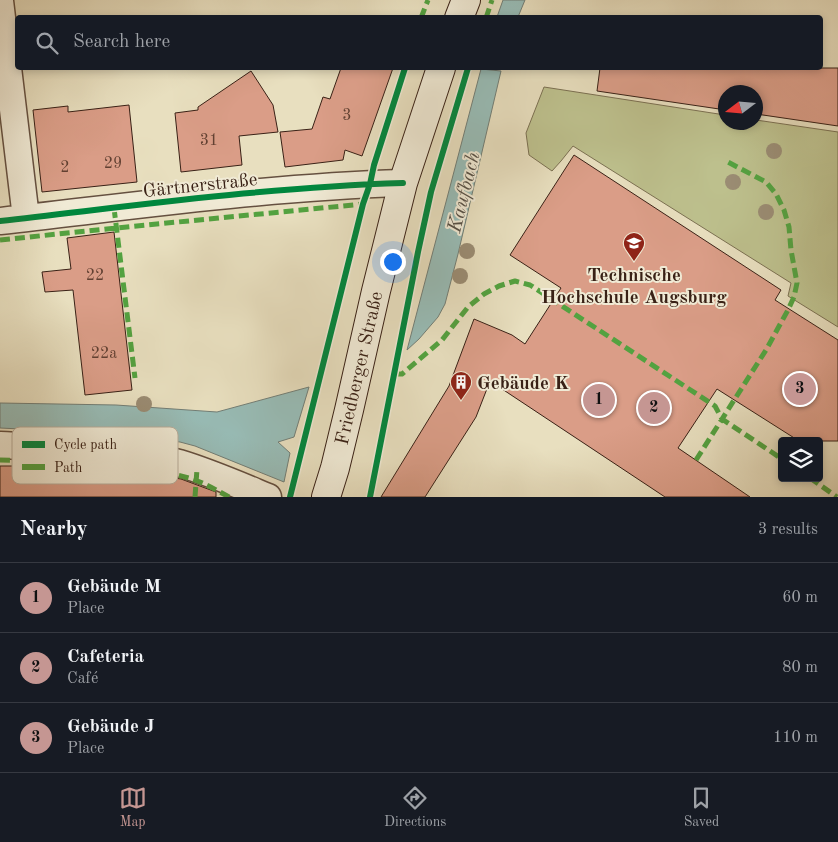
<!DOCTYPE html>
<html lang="en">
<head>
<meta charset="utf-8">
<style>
  :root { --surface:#171b24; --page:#20242c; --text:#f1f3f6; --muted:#9ea1a6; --line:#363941; --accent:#c59692 }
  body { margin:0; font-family:"Old Standard TT",serif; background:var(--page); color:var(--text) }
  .controls { position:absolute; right:15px; bottom:15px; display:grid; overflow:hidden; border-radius:5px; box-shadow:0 2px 8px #0003 }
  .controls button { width:45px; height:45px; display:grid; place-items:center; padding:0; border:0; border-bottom:1px solid var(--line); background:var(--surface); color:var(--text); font:25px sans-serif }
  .compass { position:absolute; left:718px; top:85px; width:45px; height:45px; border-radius:50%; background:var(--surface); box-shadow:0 2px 8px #0003; rotate:254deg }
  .you { position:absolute; left:392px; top:261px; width:18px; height:18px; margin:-12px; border:4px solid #fff; border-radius:50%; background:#1a73e8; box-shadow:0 0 0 8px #1a73e833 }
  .badge { display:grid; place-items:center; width:32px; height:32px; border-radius:50%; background:var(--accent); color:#111; font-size:16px; font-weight:700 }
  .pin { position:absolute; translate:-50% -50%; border:2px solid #fff; box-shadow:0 1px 5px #0006 }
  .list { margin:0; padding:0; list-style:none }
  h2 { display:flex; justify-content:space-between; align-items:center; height:65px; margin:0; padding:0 20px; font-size:21px }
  h2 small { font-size:16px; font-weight:400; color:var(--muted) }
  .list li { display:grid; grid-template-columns:32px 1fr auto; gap:15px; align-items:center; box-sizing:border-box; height:70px; padding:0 20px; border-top:1px solid var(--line) }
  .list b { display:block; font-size:19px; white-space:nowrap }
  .list p { margin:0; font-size:16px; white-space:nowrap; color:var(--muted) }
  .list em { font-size:16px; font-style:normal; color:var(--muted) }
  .icon { flex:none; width:28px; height:28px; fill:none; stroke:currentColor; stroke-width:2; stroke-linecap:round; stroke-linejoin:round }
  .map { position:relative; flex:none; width:838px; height:497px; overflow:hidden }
  .search { position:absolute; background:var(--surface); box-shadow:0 2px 8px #0003; left:15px; right:15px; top:15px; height:55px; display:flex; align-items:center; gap:12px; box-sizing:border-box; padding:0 18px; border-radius:5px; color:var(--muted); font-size:19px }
  .sheet { height:275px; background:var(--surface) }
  nav { display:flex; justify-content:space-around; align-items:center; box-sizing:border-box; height:70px; border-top:1px solid var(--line); background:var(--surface); font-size:14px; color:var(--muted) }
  nav a { display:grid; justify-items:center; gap:2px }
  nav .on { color:var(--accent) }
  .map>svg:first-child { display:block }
</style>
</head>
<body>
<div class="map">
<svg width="838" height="497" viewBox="0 0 838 497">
  <rect width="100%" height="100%" fill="#e8dfbf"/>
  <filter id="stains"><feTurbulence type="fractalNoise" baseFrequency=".004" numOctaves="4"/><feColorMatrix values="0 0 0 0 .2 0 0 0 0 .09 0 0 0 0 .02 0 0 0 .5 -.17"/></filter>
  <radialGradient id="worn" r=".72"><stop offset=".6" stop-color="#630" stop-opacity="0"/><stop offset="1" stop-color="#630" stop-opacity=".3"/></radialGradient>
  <!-- green -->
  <path fill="#bdc08d" stroke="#7b7052" d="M544,87L725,115L726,122H756V120L838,132V327L788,296L791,283L573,146L561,161L552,171L529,155L526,133Z"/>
  <!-- water -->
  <path fill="#98bcb6" stroke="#727e76" d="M503,0H525L518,17H497Z
    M481,69L501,71L458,254L445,304L438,317L419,339L407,350Z
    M309,387L294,437L278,442L290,453L284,482L195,446L180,442L82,432L0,428V403L116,405L217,412Z"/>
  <!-- building -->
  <path fill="#da9d87" stroke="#392116" d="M341,68H393L362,156L345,150L343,160L285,167L280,132L312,129L323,97L330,99Z
    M600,68H838V126L756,114V92H726V110L597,91Z
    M251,71L273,105L278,132L239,136L242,165L181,172L175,113L198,110V107Z
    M129,105L137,182L42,192L33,110L68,106V112Z
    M574,155L781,290L775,300L838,340V441H799L717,389L678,448L750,497H665L490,381L476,417L425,497H381L449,386L474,319L512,335L525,344L561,288L510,255Z
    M114,232L132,390L85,395L73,290L45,292L42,272L71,269L67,238Z
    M0,466H51L115,469L181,479L216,492V497H0Z"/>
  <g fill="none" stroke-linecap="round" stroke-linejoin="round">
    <!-- street casing -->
    <g stroke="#655040" stroke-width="29">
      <path id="street" d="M0,1L26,218
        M0,221C134,206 268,187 403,183
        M0,445C59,448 121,447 179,463C209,472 239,485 268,497"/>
    </g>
    <!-- secondary casing -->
    <g stroke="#392116" stroke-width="30">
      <path id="secondary" d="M459,18L466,0
        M326,497L335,468L349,410L376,291L403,183L441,68"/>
    </g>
    <!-- street -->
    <use href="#street" stroke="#f0ead5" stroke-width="26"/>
    <!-- secondary -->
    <use href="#secondary" stroke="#f0ead5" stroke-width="28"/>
    <!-- quiet -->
    <path stroke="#53a240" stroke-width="5" stroke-dasharray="10 5" stroke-linecap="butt" d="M421,18L428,0
      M486,18L492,0
      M114,208L135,378
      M0,240L116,228L363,204
      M395,374H402L442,340L468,307L484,294L499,286L515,281L530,285L715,406L722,419L782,459
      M0,460C65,461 132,460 195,480C206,484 218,491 229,497
      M696,460L766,350L788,310L794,297L797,283L791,250L789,227L784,210L776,194L766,182L724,160
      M810,478L837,497
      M195,497L197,469"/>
    <!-- cycleway casing -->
    <g stroke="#f0ead5" stroke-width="9">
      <path id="cycleway" d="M0,221C134,206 268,187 403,183
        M290,497L363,204L370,184L374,165L405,68
        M370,497L418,252L431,192L468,68"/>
    </g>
    <!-- cycleway -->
    <use href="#cycleway" stroke="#00873e" stroke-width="6"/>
  </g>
  <!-- trees -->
  <g fill="#9a8c73">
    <circle cx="774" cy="151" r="8"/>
    <circle cx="733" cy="182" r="8"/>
    <circle cx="766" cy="212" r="8"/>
    <circle cx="467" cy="251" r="8"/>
    <circle cx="460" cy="276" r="8"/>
    <circle cx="144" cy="404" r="8"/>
  </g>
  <!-- icons -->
  <defs>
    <g id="university-pin" transform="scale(1.125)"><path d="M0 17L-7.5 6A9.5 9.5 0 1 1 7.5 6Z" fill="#8f2418" stroke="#f0ead5"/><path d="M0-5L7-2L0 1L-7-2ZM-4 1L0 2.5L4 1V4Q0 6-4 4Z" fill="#fff"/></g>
    <g id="building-pin" transform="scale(1.125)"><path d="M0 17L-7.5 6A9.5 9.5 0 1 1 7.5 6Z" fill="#8f2418" stroke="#f0ead5"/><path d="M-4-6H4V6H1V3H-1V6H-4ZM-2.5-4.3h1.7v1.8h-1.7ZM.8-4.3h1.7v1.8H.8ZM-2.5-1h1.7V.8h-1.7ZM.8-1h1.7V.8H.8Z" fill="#fff"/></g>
  </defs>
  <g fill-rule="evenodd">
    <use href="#university-pin" x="634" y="243"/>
    <use href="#building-pin" x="461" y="382"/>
  </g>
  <g text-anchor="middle" stroke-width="4" stroke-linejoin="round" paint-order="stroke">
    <!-- number labels -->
    <g font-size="16" fill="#614032">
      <text x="347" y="120">3</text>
      <text x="209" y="145">31</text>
      <text x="113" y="168">29</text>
      <text x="65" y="172">2</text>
      <text x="95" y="280">22</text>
      <text x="104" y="358">22a</text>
    </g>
    <!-- street labels -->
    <g font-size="19" fill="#392116" stroke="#f0ead5">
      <text transform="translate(200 184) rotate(-6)" y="7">Gärtnerstraße</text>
      <text transform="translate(358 368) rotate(-77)" y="7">Friedberger Straße</text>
    </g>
    <!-- poi labels -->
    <g font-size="19" font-weight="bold" fill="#392116" stroke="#f0ead5">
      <text x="634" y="281">Technische<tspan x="634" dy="22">Hochschule Augsburg</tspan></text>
      <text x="477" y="389" text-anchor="start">Gebäude K</text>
    </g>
    <!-- water labels -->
    <g font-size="20" font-style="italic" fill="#565046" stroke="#f0ead5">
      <text transform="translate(463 192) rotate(-76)" y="7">Kaufbach</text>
    </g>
  </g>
  <!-- legend -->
  <rect x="12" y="427" width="166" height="57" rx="8" fill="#f0ead5" stroke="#b9ae9c" stroke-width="1"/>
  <rect x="22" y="441" width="23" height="7" fill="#00873e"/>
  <rect x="22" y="464" width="23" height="6" fill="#53a240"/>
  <g font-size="14" fill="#392116">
    <text x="54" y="449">Cycle path</text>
    <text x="54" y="472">Path</text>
  </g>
  <rect width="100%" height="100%" filter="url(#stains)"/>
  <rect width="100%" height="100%" fill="url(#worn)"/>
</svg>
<div class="controls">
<button><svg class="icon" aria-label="layers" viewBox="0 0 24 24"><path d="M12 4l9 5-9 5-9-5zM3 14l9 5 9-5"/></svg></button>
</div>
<svg class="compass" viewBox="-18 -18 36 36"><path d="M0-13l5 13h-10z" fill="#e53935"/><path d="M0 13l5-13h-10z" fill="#9ea1a6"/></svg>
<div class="you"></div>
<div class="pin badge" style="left:599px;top:400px">1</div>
<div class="pin badge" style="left:654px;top:408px">2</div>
<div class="pin badge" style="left:800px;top:389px">3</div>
<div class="search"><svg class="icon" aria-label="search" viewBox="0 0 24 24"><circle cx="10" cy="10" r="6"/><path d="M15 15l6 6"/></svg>Search here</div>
</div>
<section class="sheet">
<h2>Nearby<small>3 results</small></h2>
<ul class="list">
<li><span class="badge">1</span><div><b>Gebäude M</b><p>Place</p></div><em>60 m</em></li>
<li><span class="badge">2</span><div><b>Cafeteria</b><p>Café</p></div><em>80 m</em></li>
<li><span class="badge">3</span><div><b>Gebäude J</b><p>Place</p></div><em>110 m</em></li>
</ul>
</section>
<nav>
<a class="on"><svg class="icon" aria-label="map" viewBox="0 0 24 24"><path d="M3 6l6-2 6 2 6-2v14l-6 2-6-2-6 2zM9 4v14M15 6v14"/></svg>Map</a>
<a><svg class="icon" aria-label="directions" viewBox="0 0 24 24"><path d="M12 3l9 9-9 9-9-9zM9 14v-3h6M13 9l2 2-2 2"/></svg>Directions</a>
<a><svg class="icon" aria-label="saved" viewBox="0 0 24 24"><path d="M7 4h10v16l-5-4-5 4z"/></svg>Saved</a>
</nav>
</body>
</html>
